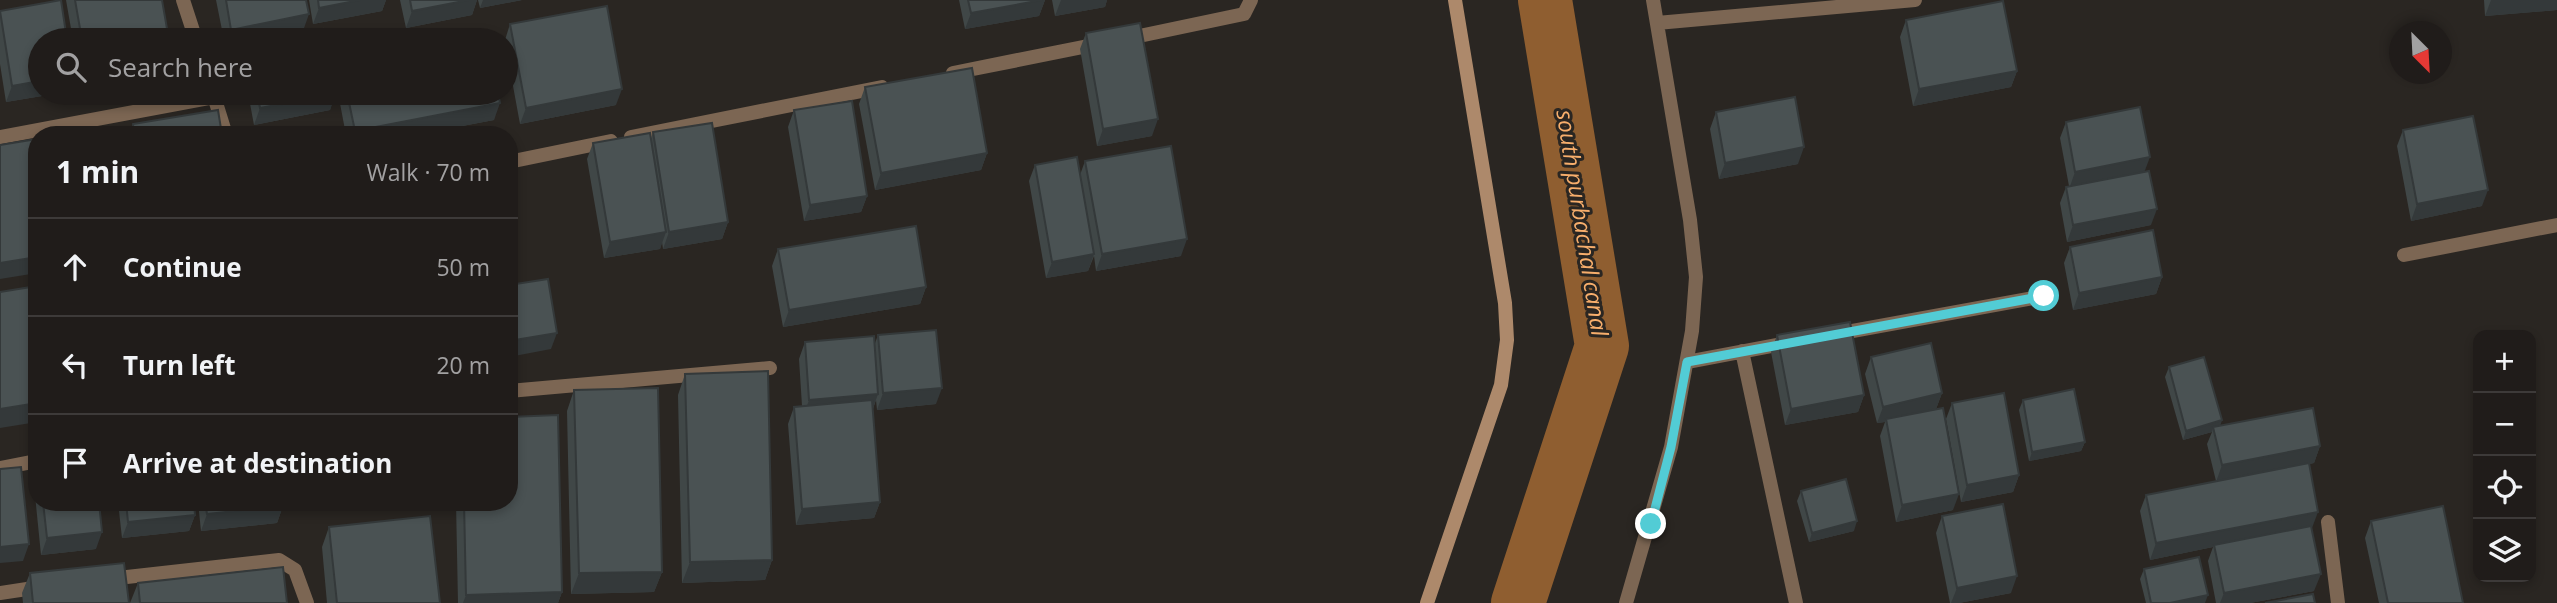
<!DOCTYPE html>
<html lang="en">
<head>
<meta charset="utf-8">
<style>
  :root { --surface:#201c1a; --page:#2d2927; --text:#f1f3f6; --muted:#a2a1a2; --line:#3d3a39 }
  body { margin:0; font-family:"Open Sans",sans-serif; background:var(--page); color:var(--text) }
  .controls { position:absolute; right:21px; bottom:21px; display:grid; overflow:hidden; border-radius:14px; box-shadow:0 4px 10px #0003 }
  .controls button { width:63px; height:63px; display:grid; place-items:center; padding:0; border:0; border-bottom:2px solid var(--line); background:var(--surface); color:var(--text); font:35px sans-serif }
  .compass { position:absolute; left:2389px; top:21px; width:63px; height:63px; border-radius:50%; background:var(--surface); box-shadow:0 4px 10px #0003; rotate:156deg }
  .stop { position:absolute; width:21px; height:21px; margin:-16px; border:5px solid #52ccd5; border-radius:50%; background:#fff }
  .stop.end { background:#52ccd5; border-color:#fff; box-shadow:0 2px 7px #0008 }
  .list { margin:0; padding:0; list-style:none }
  h2 { display:flex; justify-content:space-between; align-items:center; height:91px; margin:0; padding:0 28px; font-size:30px }
  h2 small { font-size:23px; font-weight:400; color:var(--muted) }
  .list li { display:grid; grid-template-columns:46px 1fr auto; gap:21px; align-items:center; box-sizing:border-box; height:98px; padding:0 28px; border-top:2px solid var(--line) }
  .list b { display:block; font-size:26px; white-space:nowrap }
  .list em { font-size:23px; font-style:normal; color:var(--muted) }
  .icon { flex:none; width:38px; height:38px; fill:none; stroke:currentColor; stroke-width:2; stroke-linecap:round; stroke-linejoin:round }
  .map { position:relative; flex:none; width:2557px; height:603px; overflow:hidden }
  .search { position:absolute; background:var(--surface); box-shadow:0 4px 10px #0003; left:28px; top:28px; width:490px; height:77px; display:flex; align-items:center; gap:18px; box-sizing:border-box; padding:0 24px; border-radius:38px; color:var(--muted); font-size:26px }
  .panel { position:absolute; background:var(--surface); box-shadow:0 4px 10px #0003; left:28px; top:126px; width:490px; height:385px; border-radius:28px }
  .map>svg:first-child { display:block }
</style>
</head>
<body>
<div class="map">
<svg width="2557" height="603" viewBox="0 0 2557 603">
  <rect width="100%" height="100%" fill="#2a2622"/>
  <g fill="none" stroke-linecap="round" stroke-linejoin="round">
    <!-- canal -->
    <path stroke="#8f5e30" stroke-width="54" d="M1518,603L1602,346L1545,0"/>
    <!-- street -->
    <path stroke="#7c6653" stroke-width="14" d="M183,0L196,40
      M1657,23L1915,0
      M1125,39L1244,14L1251,0
      M953,73L1098,44
      M213,93L226,135
      M0,137L214,97
      M631,137L882,87
      M509,162L611,141
      M2404,255L2557,225
      M1836,334L2044,296
      M1742,351L1796,603
      M1687,362L1792,342
      M509,391L770,368
      M0,468L37,461
      M2328,522L2338,603
      M109,579L279,560L295,570L307,603
      M0,593L40,587
      M1626,603L1671,447L1692,331L1696,277L1690,220L1653,0"/>
    <!-- secondary -->
    <path stroke="#ad896b" stroke-width="14" d="M1427,603L1501,385L1507,340L1505,303L1455,0"/>
  </g>
  <!-- wall -->
  <path fill="#404747" d="M66,0H162L169,40H73Z
    M216,0H306L303,31L257,40H224Z
    M309,0H386L382,11L313,24Z
    M400,0H477L472,15L406,28Z
    M478,0H522L480,8Z
    M959,0H1045L1039,16L965,29Z
    M1052,0H1107L1105,7L1055,16Z
    M2484,0H2557V10L2485,16Z
    M0,11L40,93H60L6,102L0,64Z
    M1906,20L2017,71L2011,87L1913,106L1900,37Z
    M510,24L616,105L520,124L506,48V40H505Z
    M1086,33L1152,136L1097,146L1080,49Z
    M865,87L987,153L981,170L875,190L859,104Z
    M248,93H335L330,110L254,125Z
    M338,93H498L494,120L415,135H346Z
    M794,110L867,196L861,212L804,221L788,127Z
    M1716,112L1798,164L1719,179L1710,129Z
    M2066,122L2144,171L2151,225L2067,242L2060,203L2066,187L2069,186L2060,138Z
    M133,124L222,135H129Z
    M2403,130L2482,206L2411,221L2397,146Z
    M653,132L728,222L722,239L663,249L662,242L660,249L604,258L587,159L593,143L651,139Z
    M1085,161L1181,256L1096,271L1094,256L1088,271L1046,278L1029,181L1035,165L1080,175Z
    M2070,247L2162,277L2156,294L2073,310L2064,263Z
    M778,249L926,287L920,304L783,327L772,266Z
    M878,335L936,404L877,410L876,400L873,409L880,502L874,518L796,525L788,424L794,407L802,406L799,359L805,342L874,346Z
    M1777,335L1864,395L1858,412L1785,425L1771,352Z
    M1871,357L1942,393L1936,409L1953,510L1896,522L1880,436L1885,422L1877,423L1865,374Z
    M2169,367L2221,426L2320,446L2314,463L2309,464L2314,591L2250,603H2216L2208,561L2213,547L2150,560L2140,511L2146,495L2216,481L2207,444L2212,432L2183,440L2165,377Z
    M685,374L772,560L765,580L682,583L678,395Z
    M574,390L662,572L654,592L571,594L567,411Z
    M2023,400L2085,442L2081,451L2029,461L2019,410Z
    M1952,403L2019,475L2013,492L1961,502L1946,419Z
    M37,477V502H99L96,549L41,555L34,485Z
    M1801,491L1854,531L1809,542L1797,501Z
    M118,502H194L195,515L189,531L122,538Z
    M198,502H283V506L277,523L201,531Z
    M456,502H509L562,592L558,603H458Z
    M1942,516L2011,593L1959,603H1950L1936,533Z
    M2371,521L2463,603H2379L2365,538Z
    M329,527L440,603H327L322,547Z
    M2144,569L2205,603H2146L2140,579Z
    M30,573L129,603H23L22,593Z
    M138,583L287,603H130Z"/>
  <!-- shaded-wall -->
  <path fill="#34393a" d="M360,0H386L382,11L313,24L319,8Z
    M469,0H477L472,15L406,28L412,11Z
    M483,0H522L480,8Z
    M1042,0H1045L1039,16L965,29L971,13Z
    M1061,0H1107L1105,7L1055,16Z
    M2491,0H2557V10L2485,16Z
    M309,14L303,31L257,40H227L231,30Z
    M2017,71L2011,87L1913,106L1919,89Z
    M40,81V93H60L6,102L12,86Z
    M622,89L616,105L520,124L526,108Z
    M336,94L330,110L254,125L260,108Z
    M500,103L494,120L415,135H353L355,131Z
    M1158,119L1152,136L1097,146L1103,129Z
    M1804,147L1798,164L1719,179L1725,163Z
    M987,153L981,170L875,190L881,173Z
    M2150,157L2144,173L2069,189L2075,172Z
    M2488,190L2482,206L2411,221L2417,204Z
    M867,196L861,212L804,221L810,205Z
    M2157,209L2151,225L2067,242L2073,225Z
    M728,222L722,239L663,249L669,232Z
    M666,232L660,249L604,258L610,242Z
    M1187,239L1181,256L1096,271L1102,254Z
    M516,252L510,269H509V253Z
    M1094,254L1088,271L1046,278L1052,262Z
    M37,257V273L0,279V263Z
    M2162,277L2156,294L2073,310L2079,293Z
    M926,287L920,304L783,327L789,310Z
    M557,333L551,349L509,357V341Z
    M942,388L936,404L877,410L883,393Z
    M1942,393L1936,409L1886,419L1885,422L1877,423L1883,407Z
    M878,394L872,411L803,417L809,400Z
    M1864,395L1858,412L1785,425L1791,409Z
    M37,403V422L0,428V409Z
    M2222,420L2219,430L2213,427L2212,432L2183,440L2186,431Z
    M2085,442L2081,451L2029,461L2032,452Z
    M2320,446L2314,463L2216,482L2222,465Z
    M2019,475L2013,492L1961,502L1967,485Z
    M1959,494L1953,510L1896,522L1902,505Z
    M880,502L874,518L796,525L802,509Z
    M283,506L277,523L201,531L207,514Z
    M2318,512L2312,528L2214,545L2213,547L2150,560L2156,543Z
    M195,515L189,531L122,538L128,522Z
    M1857,521L1854,531L1809,542L1812,533Z
    M102,532L96,549L41,555L47,538Z
    M29,544L23,561L0,563V547Z
    M772,560L765,580L682,583L690,562Z
    M662,572L654,592L571,594L579,573Z
    M2321,574L2314,591L2250,603H2220L2224,593Z
    M2017,576L2011,593L1959,603H1951L1957,588Z
    M562,592L558,603H463L466,595Z
    M2208,595L2205,603H2170Z"/>
  <!-- building -->
  <path fill="#4a5253" stroke="#34393a" stroke-width="2" d="M61,0L67,40H40V81L12,86L0,11Z
    M75,0H162L169,40H82Z
    M226,0H306L309,14L231,30Z
    M318,0H360L319,8Z
    M410,0H469L412,11Z
    M968,0H1042L971,13Z
    M2003,1L2017,71L1919,89L1906,20Z
    M607,6L622,89L526,108L510,24Z
    M1140,23L1158,119L1103,129L1086,33Z
    M323,29L325,40H265Z
    M972,68L987,153L881,173L865,87Z
    M257,93H335L336,94L260,108Z
    M347,93H498L500,103L355,131Z
    M1795,97L1804,147L1725,163L1716,112Z
    M852,101L867,196L810,205L794,110Z
    M2140,107L2150,157L2075,172L2066,122Z
    M218,110L222,135H134L133,124Z
    M2473,116L2488,190L2417,204L2403,130Z
    M712,123L728,222L669,232L653,132Z
    M120,133L121,135H106Z
    M650,133L666,232L610,242L593,143Z
    M37,139V257L0,263V145Z
    M1171,146L1187,239L1102,254L1085,161Z
    M1077,157L1094,254L1052,262L1035,165Z
    M2149,171L2157,209L2073,225L2066,187Z
    M509,208L516,252L509,253Z
    M916,226L926,287L789,310L778,249Z
    M2153,230L2162,277L2079,293L2070,247Z
    M548,279L557,333L509,341V285Z
    M37,286V403L0,409V292Z
    M1850,322L1864,395L1791,409L1777,335Z
    M936,330L942,388L883,393L878,335Z
    M874,336L878,394L809,400L805,342Z
    M1931,343L1942,393L1883,407L1871,357Z
    M2204,357L2222,420L2186,431L2169,367Z
    M768,371L772,560L690,562L685,374Z
    M658,388L662,572L579,573L574,390Z
    M2074,389L2085,442L2032,452L2023,400Z
    M2004,393L2019,475L1967,485L1952,403Z
    M872,400L880,502L802,509L794,407Z
    M1943,408L1959,494L1902,505L1886,419Z
    M2313,408L2320,446L2222,465L2213,427Z
    M558,415L562,592L466,595L464,502H509V417Z
    M2309,463L2318,512L2156,543L2146,495Z
    M21,467L29,544L0,547V469Z
    M1846,479L1857,521L1812,533L1801,491Z
    M43,502H99L102,532L47,538Z
    M126,502H194L195,515L128,522Z
    M205,502H283V506L207,514Z
    M2003,504L2017,576L1957,588L1942,516Z
    M2443,506L2463,603H2388L2371,521Z
    M430,516L440,603H337L329,527Z
    M2311,526L2321,574L2224,593L2214,545Z
    M2199,557L2208,595L2170,603H2151L2144,569Z
    M124,563L129,603H33L30,573Z
    M283,567L287,603H140L138,583Z
    M2313,594L2315,603H2265Z"/>
  <g fill="none" stroke-linecap="round" stroke-linejoin="round">
    <!-- route -->
    <path stroke="#52ccd5" stroke-width="9" d="M1651,524L1671,447L1687,362L2044,296"/>
  </g>
  <g text-anchor="middle" stroke-width="6" stroke-linejoin="round" paint-order="stroke">
    <!-- water labels -->
    <g font-size="23" font-style="italic" fill="#f7ae6c" stroke="#2a2622">
      <text transform="translate(1582 223) rotate(81)" y="8">south purbachal canal</text>
    </g>
  </g>
</svg>
<div class="controls">
<button>+</button>
<button>−</button>
<button><svg class="icon" aria-label="locate" viewBox="0 0 24 24"><circle cx="12" cy="12" r="6"/><path d="M12 2v4M12 18v4M2 12h4M18 12h4"/></svg></button>
<button><svg class="icon" aria-label="layers" viewBox="0 0 24 24"><path d="M12 4l9 5-9 5-9-5zM3 14l9 5 9-5"/></svg></button>
</div>
<svg class="compass" viewBox="-18 -18 36 36"><path d="M0-13l5 13h-10z" fill="#e53935"/><path d="M0 13l5-13h-10z" fill="#a2a1a2"/></svg>
<div class="stop" style="left:2044px;top:296px"></div>
<div class="stop end" style="left:1651px;top:524px"></div>
<div class="search"><svg class="icon" aria-label="search" viewBox="0 0 24 24"><circle cx="10" cy="10" r="6"/><path d="M15 15l6 6"/></svg>Search here</div>
<section class="panel">
<h2>1 min<small>Walk · 70 m</small></h2>
<ul class="list">
<li><svg class="icon" aria-label="ahead" viewBox="0 0 24 24"><path d="M12 20V5M6 11l6-6 6 6"/></svg><div><b>Continue</b></div><em>50 m</em></li>
<li><svg class="icon" aria-label="left" viewBox="0 0 24 24"><path d="M17 20v-9H6M10 6l-5 5 5 5"/></svg><div><b>Turn left</b></div><em>20 m</em></li>
<li><svg class="icon" aria-label="arrive" viewBox="0 0 24 24"><path d="M6 21V4h12l-3 4 3 4H6"/></svg><div><b>Arrive at destination</b></div></li>
</ul>
</section>
</div>
</body>
</html>
